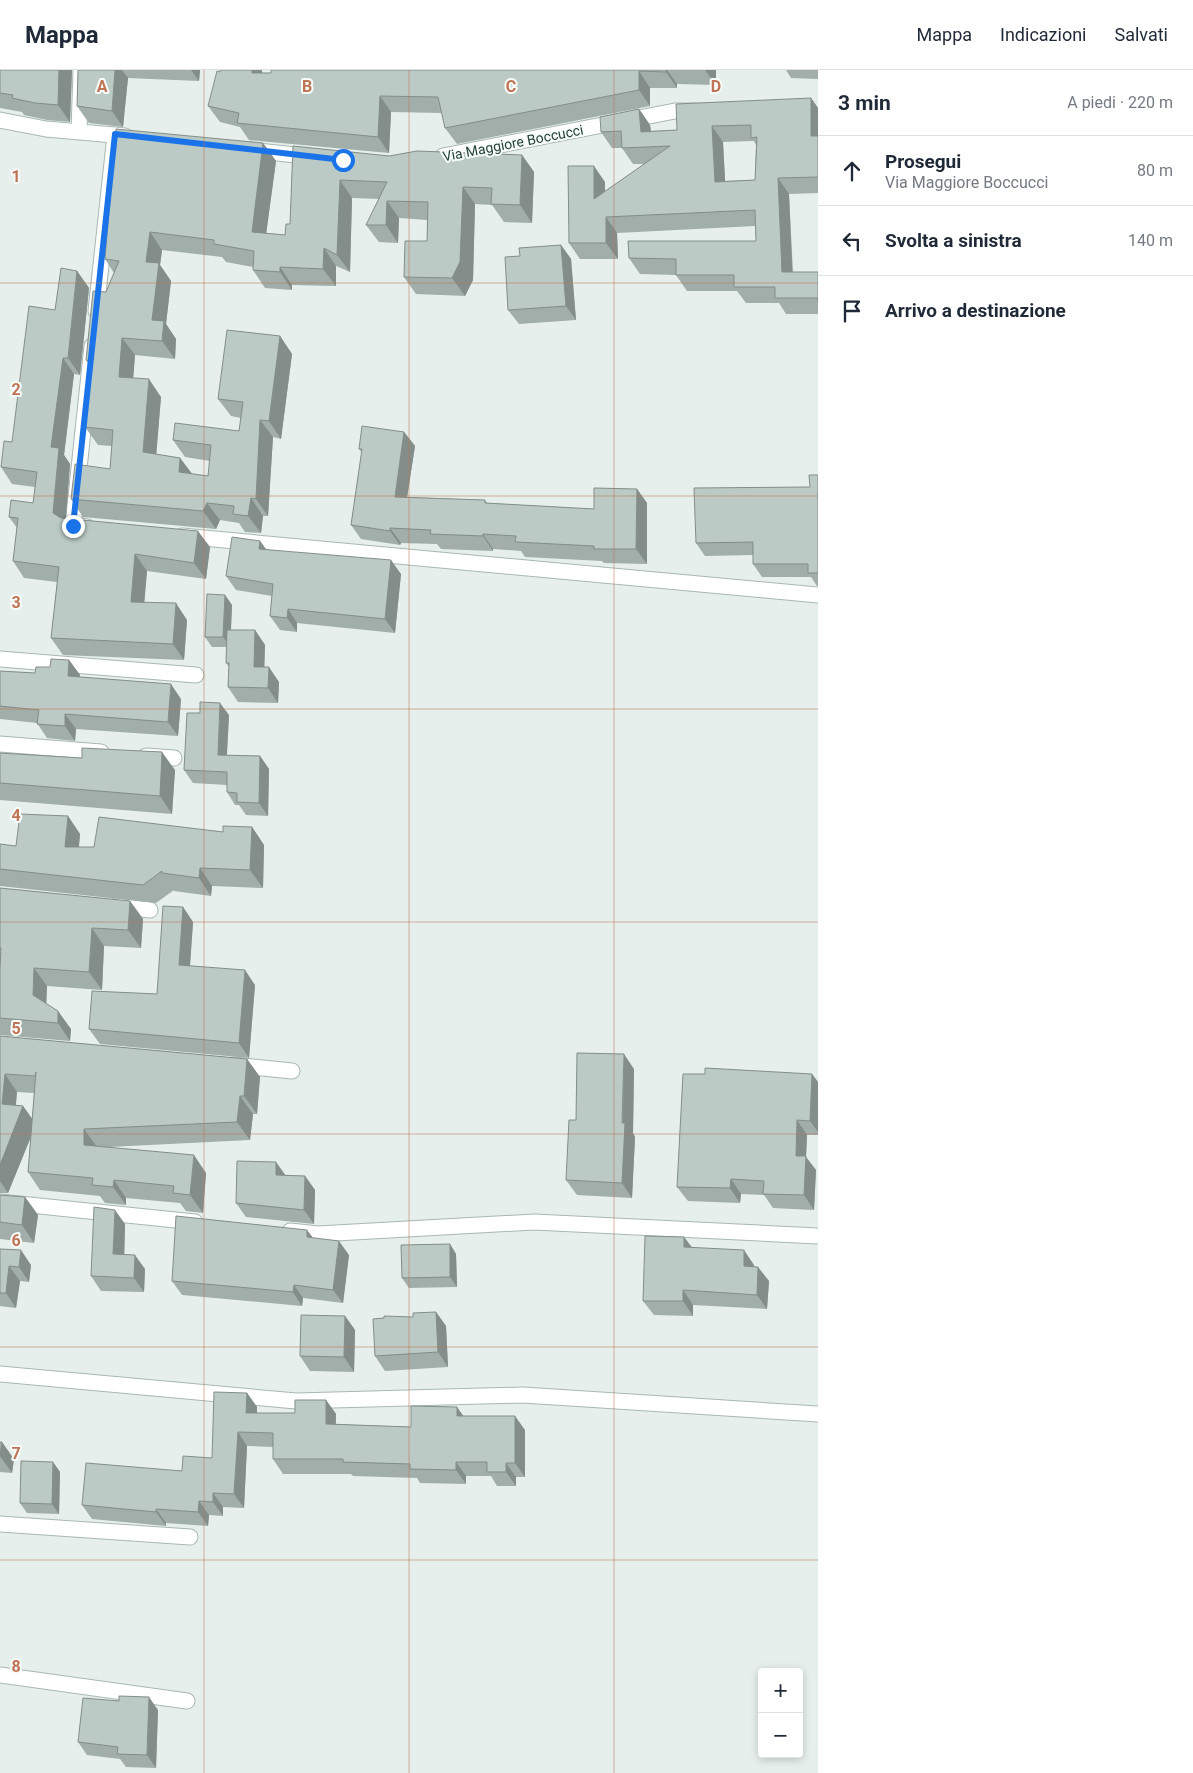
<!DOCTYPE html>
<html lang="it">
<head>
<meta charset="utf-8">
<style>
  :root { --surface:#fff; --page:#f6f6f7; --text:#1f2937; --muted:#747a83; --line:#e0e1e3 }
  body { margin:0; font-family:Roboto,sans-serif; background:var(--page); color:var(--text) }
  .controls { position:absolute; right:15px; bottom:15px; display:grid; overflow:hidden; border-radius:5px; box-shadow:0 2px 8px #0003 }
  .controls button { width:45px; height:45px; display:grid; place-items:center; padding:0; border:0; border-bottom:1px solid var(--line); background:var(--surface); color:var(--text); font:25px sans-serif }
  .stop { position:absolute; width:15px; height:15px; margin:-11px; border:4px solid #1a73e8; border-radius:50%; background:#fff }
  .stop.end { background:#1a73e8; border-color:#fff; box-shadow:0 1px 5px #0008 }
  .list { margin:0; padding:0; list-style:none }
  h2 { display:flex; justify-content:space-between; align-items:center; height:65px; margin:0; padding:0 20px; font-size:21px }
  h2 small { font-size:16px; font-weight:400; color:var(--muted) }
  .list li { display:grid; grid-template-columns:32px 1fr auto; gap:15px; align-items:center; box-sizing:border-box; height:70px; padding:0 20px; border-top:1px solid var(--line) }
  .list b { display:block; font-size:19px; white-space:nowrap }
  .list p { margin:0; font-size:16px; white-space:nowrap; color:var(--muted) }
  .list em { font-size:16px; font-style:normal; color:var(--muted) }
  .icon { flex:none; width:28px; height:28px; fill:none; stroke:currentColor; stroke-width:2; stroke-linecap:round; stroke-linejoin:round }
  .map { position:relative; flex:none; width:818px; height:1703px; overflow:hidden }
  header { display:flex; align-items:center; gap:30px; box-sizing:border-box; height:70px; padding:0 25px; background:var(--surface); border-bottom:1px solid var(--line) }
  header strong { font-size:24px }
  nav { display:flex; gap:28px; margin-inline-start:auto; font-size:18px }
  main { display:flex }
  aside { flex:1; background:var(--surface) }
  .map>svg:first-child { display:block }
</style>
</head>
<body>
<header>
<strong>Mappa</strong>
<nav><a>Mappa</a><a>Indicazioni</a><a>Salvati</a></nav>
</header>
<main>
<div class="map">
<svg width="818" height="1703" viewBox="0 0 818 1703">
  <rect width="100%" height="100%" fill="#e6efeb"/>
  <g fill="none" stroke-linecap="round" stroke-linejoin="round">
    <!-- minor casing -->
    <g stroke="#a8b8b2" stroke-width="17">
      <path id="minor" d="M0,50L46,59L125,66
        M79,62L81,0
        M249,80L314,87
        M443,86L675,41H696
        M96,241L115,65
        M87,457L73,455L92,276
        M182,466L818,525
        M0,589L196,605
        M0,674L101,682
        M146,686L174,688
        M116,836L150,840
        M233,995L292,1001
        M0,1132L195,1152
        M290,1161L318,1164L534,1152L818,1166
        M0,1304L296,1331L523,1325L818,1344
        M0,1454L190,1467
        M0,1605L187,1631"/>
    </g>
    <!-- minor -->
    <use href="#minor" stroke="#fff" stroke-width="15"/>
  </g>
  <!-- wall -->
  <path fill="#a1aea9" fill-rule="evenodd" d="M0,0H72L70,52L47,50L24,45L22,42L0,38Z
    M78,0H200L199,11L128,8L123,57L89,53L77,36Z
    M271,0H716V15L677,14V18H650V36L457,74L445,58L442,43L391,42L389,83L249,70L240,57L220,52L208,36L220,2L271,3Z
    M786,0H818V9L791,8Z
    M811,28L818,38V123L789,124L793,202H818V244H786L779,233H746L737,221H687L676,205L640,204L629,188L756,171L755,156L617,163L618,189H580L569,173L605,112V121L645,94H633L622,78H612L601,62L639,39L650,55L651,61L677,60ZM754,71L756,75L755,110L725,111L723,72Z
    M263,73L276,91L266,163L285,165L290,154L293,76L389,86L522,85L534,102L532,153L504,152L492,135L475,134L473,210L465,226L416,224L404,207L427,171V150L399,148L398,173L379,172L366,155L379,129L352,128L350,202L336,196V216L292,215V220L265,218L253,200V197L226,192L222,187L162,180L160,195L171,211L166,254L176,269L175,289L135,285L133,308L161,327L156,384L180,388L192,404L208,406L210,391L185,387L173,370L239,361L241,348L231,346L218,329L280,266L292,284L281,369L273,367L268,446H263L261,463L245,462L239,453L220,450L216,459L83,447L71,429L110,399L112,376L98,375L85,357L90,296L86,290L106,222L114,203L105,189Z
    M561,175L571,189L576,250L519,254L508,240L520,186Z
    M77,201L89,218L80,305L74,304L64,385L70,394L66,448L210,477L206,509L147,501L144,532L187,550L184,590L63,585L51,568L57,512L24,508L13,491L17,458L9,447L33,433L35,417L12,414L1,397L12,372L55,240Z
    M404,362L415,376L407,427L485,430L487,433L594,439L637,419L647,433V494L604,493L602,491L525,487L521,481L493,479V481L441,479L437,474L401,473L400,475L361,469L351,455L362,383L359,379Z
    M818,405V516H817L811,507H762L753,494V485L705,486L696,473L810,417Z
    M260,471L266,479L401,504L395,563L297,553V562L280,560L270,546L272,526L236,520L226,506Z
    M225,525L232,535L231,560H255L265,575L264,597L279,612L278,633L238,632L228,617L229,597L226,593L227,577H212L205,567Z
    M69,590L80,605L79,607L181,629L178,666L76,659L75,671L47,668L37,653L0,649V601L35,603Z
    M229,645L227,685L260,686L269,699L268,746L246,745L239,735H235L227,722V715L193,713L184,700Z
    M0,683L175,700L172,744L0,730Z
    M68,746L80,764L79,777H94L223,762L252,757L264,775L263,818L212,816L211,826L174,821V820L156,833L0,816V774L16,776Z
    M0,818L130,831L143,849L141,878L104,876L102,920L47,916L46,933L71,959L70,971L0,965Z
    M183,837L193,852L190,896L255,915L249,988L100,974L89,959L157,924Z
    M0,966L247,989L260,1007L257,1044H253L250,1070L109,1077L206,1103L203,1143L186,1141L180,1133L126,1128V1135L105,1133L100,1126L40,1120L28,1102L31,1067L8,1123H0ZM17,1022L34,1023L32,1049L23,1036L16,1035Z
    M634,999L633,1063L635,1067L632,1128L577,1125L566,1110L576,1050Z
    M812,1004L818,1012V1065H807L806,1087L816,1100L814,1140L773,1138L764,1125L741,1124L740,1133L688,1131L677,1117Z
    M285,1105L305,1106L315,1120L314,1154L246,1147L236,1133Z
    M0,1125L25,1127L38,1145L34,1173L0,1169Z
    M125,1154L124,1184L145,1199L144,1222L101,1221L91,1206Z
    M684,1167L692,1177L754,1195V1197L769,1211L767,1239L693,1235V1246L654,1245L643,1231Z
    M313,1168L349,1185L343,1233L303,1228L302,1236L182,1225L172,1211Z
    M450,1174L456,1184L457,1217L409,1218L402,1208Z
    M0,1179L31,1195L29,1212L20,1211L16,1238L0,1236Z
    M436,1242L446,1256L448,1297L385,1301L375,1286L413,1247Z
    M345,1246L355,1260L354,1302L310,1301L300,1286Z
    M247,1323L257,1337V1343H295L326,1330L336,1344V1354L411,1357L464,1346L525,1360V1407H516V1416H497L491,1406H466V1414L420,1413L417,1408L353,1406L351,1404H283L273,1389V1377L247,1376L244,1438L223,1437V1446L209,1445L208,1456L166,1453V1456L92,1449L82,1435L182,1401L212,1388Z
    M0,1372L14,1389L12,1403L0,1402Z
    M53,1392L60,1402L59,1444L27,1443L20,1433Z
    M119,1631L158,1640L156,1698L126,1697L120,1689L87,1685L78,1672Z"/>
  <!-- shaded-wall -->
  <path fill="#838d89" d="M59,0H72L70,52L58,35Z
    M115,0H122L128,8L123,57L112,41Z
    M191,0H200L199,11Z
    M252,0H262L263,19L252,3Z
    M666,0H667L677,14V18L666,2Z
    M705,0H716V15Z
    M639,1L650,18V36L639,20Z
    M380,26L391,42L389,83L378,67Z
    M811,28L818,38V75L811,66Z
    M639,39L650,55L653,78L641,62Z
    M712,56L723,72L726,128L715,112Z
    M263,73L276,91L264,180L252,162Z
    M522,85L534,102L532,153L520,135Z
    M594,96L605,112V145L594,129Z
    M778,108L789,124L793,218L782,202Z
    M340,110L352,128L350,202L337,185Z
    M463,117L475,134L473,210L465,226L452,208Z
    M387,131L399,148L398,173L386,155Z
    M606,147L617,163L618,189L606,173Z
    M150,162L162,180L160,195L171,211L166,254L176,269L175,289L162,271L152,250L146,192Z
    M561,175L571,189L576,250L566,236Z
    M324,178L336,196V216L323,199Z
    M280,197L292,215V220L280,202Z
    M77,201L89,218L80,305L68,288Z
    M280,266L292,284L281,369L269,351Z
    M122,268L135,285L132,325L119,307Z
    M63,288L74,304L64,385L70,394L65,459L53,443L51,377Z
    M149,309L161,327L155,400L143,382Z
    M260,350L273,367L268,446L256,429Z
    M404,362L415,376L405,441L395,427Z
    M180,388L193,405L179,402Z
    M637,419L647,433V494L636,479Z
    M251,428L263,446L261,463L248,446Z
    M207,433L220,450L216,459L203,441Z
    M390,458L401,473L400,475L390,461Z
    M198,461L210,477L206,509L194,493Z
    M483,464L493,479V481L483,466Z
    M260,471L270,485L259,479Z
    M135,484L147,501L143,548L131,532Z
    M391,490L401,504L395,563L385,549Z
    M225,525L232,535L230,577L223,567Z
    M176,533L187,550L184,590L173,574Z
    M288,539L297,553V562L287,548Z
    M255,560L265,575L264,611L254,597Z
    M69,590L80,605L78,620L68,606Z
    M269,597L279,612L278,633L268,618Z
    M171,614L181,629L178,666L168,652Z
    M220,633L229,645L226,698L218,685Z
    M65,644L76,659L75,671L65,656Z
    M162,682L175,700L172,744L160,726Z
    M260,686L269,699L268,746L259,733Z
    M68,746L80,764L77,795L65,777Z
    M252,757L264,775L263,818L250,800Z
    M200,798L212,816L211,826L199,808Z
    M130,831L143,849L141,878L128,860Z
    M183,837L193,852L189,909L179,895Z
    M92,858L104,876L102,920L89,902Z
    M34,898L47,916L46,943L33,925Z
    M245,900L255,915L249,988L239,973Z
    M58,941L71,959L70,971L58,953Z
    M624,984L634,999L633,1063L635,1067L632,1128L622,1113Z
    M247,989L260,1007L257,1044L244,1026Z
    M5,1004L17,1022L14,1052L2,1034Z
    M812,1004L818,1012V1062L810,1051Z
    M240,1026L253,1044L250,1070L237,1052Z
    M23,1036L36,1054L8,1123L0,1111V1095Z
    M797,1050L807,1065L806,1087L816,1100L814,1140L804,1125L796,1086Z
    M84,1059L97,1077L84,1075Z
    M194,1085L206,1103L203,1143L190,1125Z
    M276,1092L286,1106L276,1105Z
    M305,1106L315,1120L314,1154L304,1140Z
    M731,1109L741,1124L740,1133L730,1118Z
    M114,1110L126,1128V1135L113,1117Z
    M25,1127L38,1145L34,1173L22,1155Z
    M115,1140L125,1154L124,1198L113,1184Z
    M307,1160L317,1173L307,1167Z
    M684,1167L694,1181L684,1177Z
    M339,1171L349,1185L343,1233L333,1220Z
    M450,1174L456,1184L457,1217L450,1207Z
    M21,1180L31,1195L29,1212L19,1197Z
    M744,1180L754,1195V1211L744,1196Z
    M135,1185L145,1199L144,1222L134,1208Z
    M9,1196L20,1211L16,1238L6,1223Z
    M758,1197L769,1211L767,1239L757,1225Z
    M294,1215L303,1228L302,1236L293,1222Z
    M683,1220L693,1235V1246L683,1231Z
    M436,1242L446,1256L448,1297L438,1282Z
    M345,1246L355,1260L354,1302L344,1287Z
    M247,1323L257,1337L256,1357L246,1343Z
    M326,1330L336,1344L335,1368L326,1354Z
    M457,1337L467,1351L457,1346Z
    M515,1346L525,1360V1407L515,1393Z
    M238,1362L247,1376L244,1438L234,1424Z
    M2,1372L14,1389L12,1403L0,1386Z
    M53,1392L60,1402L59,1444L52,1434Z
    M456,1392L466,1406V1414L456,1400Z
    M506,1393L516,1407V1416L506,1402Z
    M213,1423L223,1437V1446L213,1432Z
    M199,1431L209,1445L208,1456L198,1442Z
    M156,1439L166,1453V1456L156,1442Z
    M149,1627L158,1640L156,1698L147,1685Z"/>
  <!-- building -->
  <path fill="#bbcac4" stroke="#838d89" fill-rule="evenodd" d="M0,0H59L58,35L35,33L12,28L13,25L0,23Z
    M78,0H115L112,41L77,36Z
    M220,0H252V3H271V0H666V2L639,1V20L445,58L438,27L380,26L378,67L237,53L239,43L208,36L217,1L220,2Z
    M811,28V66H818V107L778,108L782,202H818V232V228H775V217H734V205H676V189L629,188L628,171H756L755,140L606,147V173H569L568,96H594V129L670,76L622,78L621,61L601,62L600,47L639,39L641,62L677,60L676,34ZM751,55V68L757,67L755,110L715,112L712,56Z
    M116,59L263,73L252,162L285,165L286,154H290L293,76L389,86L417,81L522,85L520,135L491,134L492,118L463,117L460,192L452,208L404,207L405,171H427L428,132L387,131L386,155H366L387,112L340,110L337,185L324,178L323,199L280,197V202L253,200L254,181L214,174V170L150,162L146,192L159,193L152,250L164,251L162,271L122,268L119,307L149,309L143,382L180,388L179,402L208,406L211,375L173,370L175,353L239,361L243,332L218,329L227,260L280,266L269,351L260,350L256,429L251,428L248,446L233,444L234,436L207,433L203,441L71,429L75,394L110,399L113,360L85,357L91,291L86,290L93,221L106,222L119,191L105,189Z
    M561,175L566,236L508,240L505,187L520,186L519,178Z
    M61,198L77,201L68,288H63L51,377L59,378L53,443L61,448L198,461L194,493L135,484L131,532L176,533L173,574L51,568L59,497L13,491L18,448L9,447L11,430L33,433L37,402L1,397L4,371L12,372L29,236L55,240Z
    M362,356L404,362L395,427L485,430V433L594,439V418L637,419L636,479H594V476L515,472L516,466L483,464V466L430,464L431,460L390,458V461L351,455L362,379H359Z
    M809,405H818V503H808V494H753V472L696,473L694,418L810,417Z
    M232,467L260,471L259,479L391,490L385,549L288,539L287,548L270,546L273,514L226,506Z
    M207,524L225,525L223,567H205Z
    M227,560H255L254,597H269L268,618L228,617L229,593H226Z
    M51,589L69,590L68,606L171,614L168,652L65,644V656L37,654L39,640L0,636V601L35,603L36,597H50Z
    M200,632L220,633L218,685L260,686L259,733L237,732V723L227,722V702L184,700L187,643H200Z
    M82,678L162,682L160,726L0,713V683L82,688Z
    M20,744L68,746L65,777H94L99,747L223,762V756L252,757L250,800L200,798L199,808L162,803V801L143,815L0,799V774L16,776Z
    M0,818L130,831L128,860L92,858L89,902L34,898L33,925L58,941V953L0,948V898L1,878H0Z
    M163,836L183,837L179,895L245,900L239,973L89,959L92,921L157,924Z
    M0,966L247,989L244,1026H240L237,1052L84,1059V1075L194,1085L190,1125L173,1123L174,1116L114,1110L113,1117L92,1115L93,1108L28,1102L36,1002L35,1006L5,1004L2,1034L23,1036L0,1095Z
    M577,983L624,984L622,1053H625L622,1113L566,1110L569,1050H576Z
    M705,998L812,1004L810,1051L797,1050L796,1086H806L804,1125L763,1124L764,1111L731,1109L730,1118L677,1117L683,1004H705Z
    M237,1091L276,1092V1105L305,1106L304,1140L236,1133Z
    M0,1125L25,1127L22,1155L0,1152Z
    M94,1137L115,1140L113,1184L135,1185L134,1208L91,1206Z
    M176,1146L307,1160V1167L339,1171L333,1220L294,1215L293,1222L172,1211Z
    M645,1166L684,1167V1177L744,1180V1196L758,1197L757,1225L683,1220V1231H643Z
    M450,1174V1207L402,1208L401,1175Z
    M0,1179L21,1180L19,1197L9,1196L6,1223H0Z
    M436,1242L438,1282L375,1286L373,1249L384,1248V1246L413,1247V1243Z
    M301,1245L345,1246L344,1287L300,1286Z
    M214,1322L247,1323L246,1343H295V1330H326V1354L411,1357V1336L457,1337V1346H515V1393H506V1402H487V1392H456V1400L410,1399V1394L343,1392V1389H273V1363L238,1362L234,1424L213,1423V1432L199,1431L198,1442L156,1439V1442L82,1435L86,1393L182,1401L183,1386L212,1388Z
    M0,1372H2L0,1386Z
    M21,1391L53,1392L52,1434L20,1433Z
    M119,1626L149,1627L147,1685L117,1684L118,1677L78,1672L83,1628L119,1631Z"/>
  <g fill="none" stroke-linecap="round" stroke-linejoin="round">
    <!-- route -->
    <path stroke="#1a73e8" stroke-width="6" d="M73,456L115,64L343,90"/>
  </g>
  <!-- grid -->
  <path fill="none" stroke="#c07456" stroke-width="1" stroke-opacity="0.55" d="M204,0V1703M409,0V1703M614,0V1703M0,213H818M0,426H818M0,639H818M0,852H818M0,1064H818M0,1277H818M0,1490H818"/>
  <g text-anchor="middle" stroke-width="4" stroke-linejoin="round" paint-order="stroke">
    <!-- street labels -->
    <g font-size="14" fill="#24423a" stroke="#f7fbf9">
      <text transform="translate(513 73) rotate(-11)" y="5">Via Maggiore Boccucci</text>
    </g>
  </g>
  <g font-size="16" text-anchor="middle" font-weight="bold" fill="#c07456" stroke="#f7fbf9" stroke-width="4" stroke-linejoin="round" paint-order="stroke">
    <text x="102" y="22">A</text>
    <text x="307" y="22">B</text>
    <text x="511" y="22">C</text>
    <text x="716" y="22">D</text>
    <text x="16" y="112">1</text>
    <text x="16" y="325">2</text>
    <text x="16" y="538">3</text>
    <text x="16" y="751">4</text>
    <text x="16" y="964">5</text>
    <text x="16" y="1176">6</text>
    <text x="16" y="1389">7</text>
    <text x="16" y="1602">8</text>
  </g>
</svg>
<div class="controls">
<button>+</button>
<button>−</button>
</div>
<div class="stop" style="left:343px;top:90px"></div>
<div class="stop end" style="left:73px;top:456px"></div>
</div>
<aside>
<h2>3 min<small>A piedi · 220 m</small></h2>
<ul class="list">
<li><svg class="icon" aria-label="ahead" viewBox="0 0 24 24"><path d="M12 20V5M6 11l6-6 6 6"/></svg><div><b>Prosegui</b><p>Via Maggiore Boccucci</p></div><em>80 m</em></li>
<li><svg class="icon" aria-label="left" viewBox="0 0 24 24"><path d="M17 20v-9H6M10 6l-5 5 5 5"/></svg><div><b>Svolta a sinistra</b></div><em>140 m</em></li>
<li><svg class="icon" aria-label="arrive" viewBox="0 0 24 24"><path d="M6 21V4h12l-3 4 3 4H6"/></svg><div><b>Arrivo a destinazione</b></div></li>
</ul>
</aside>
</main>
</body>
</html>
